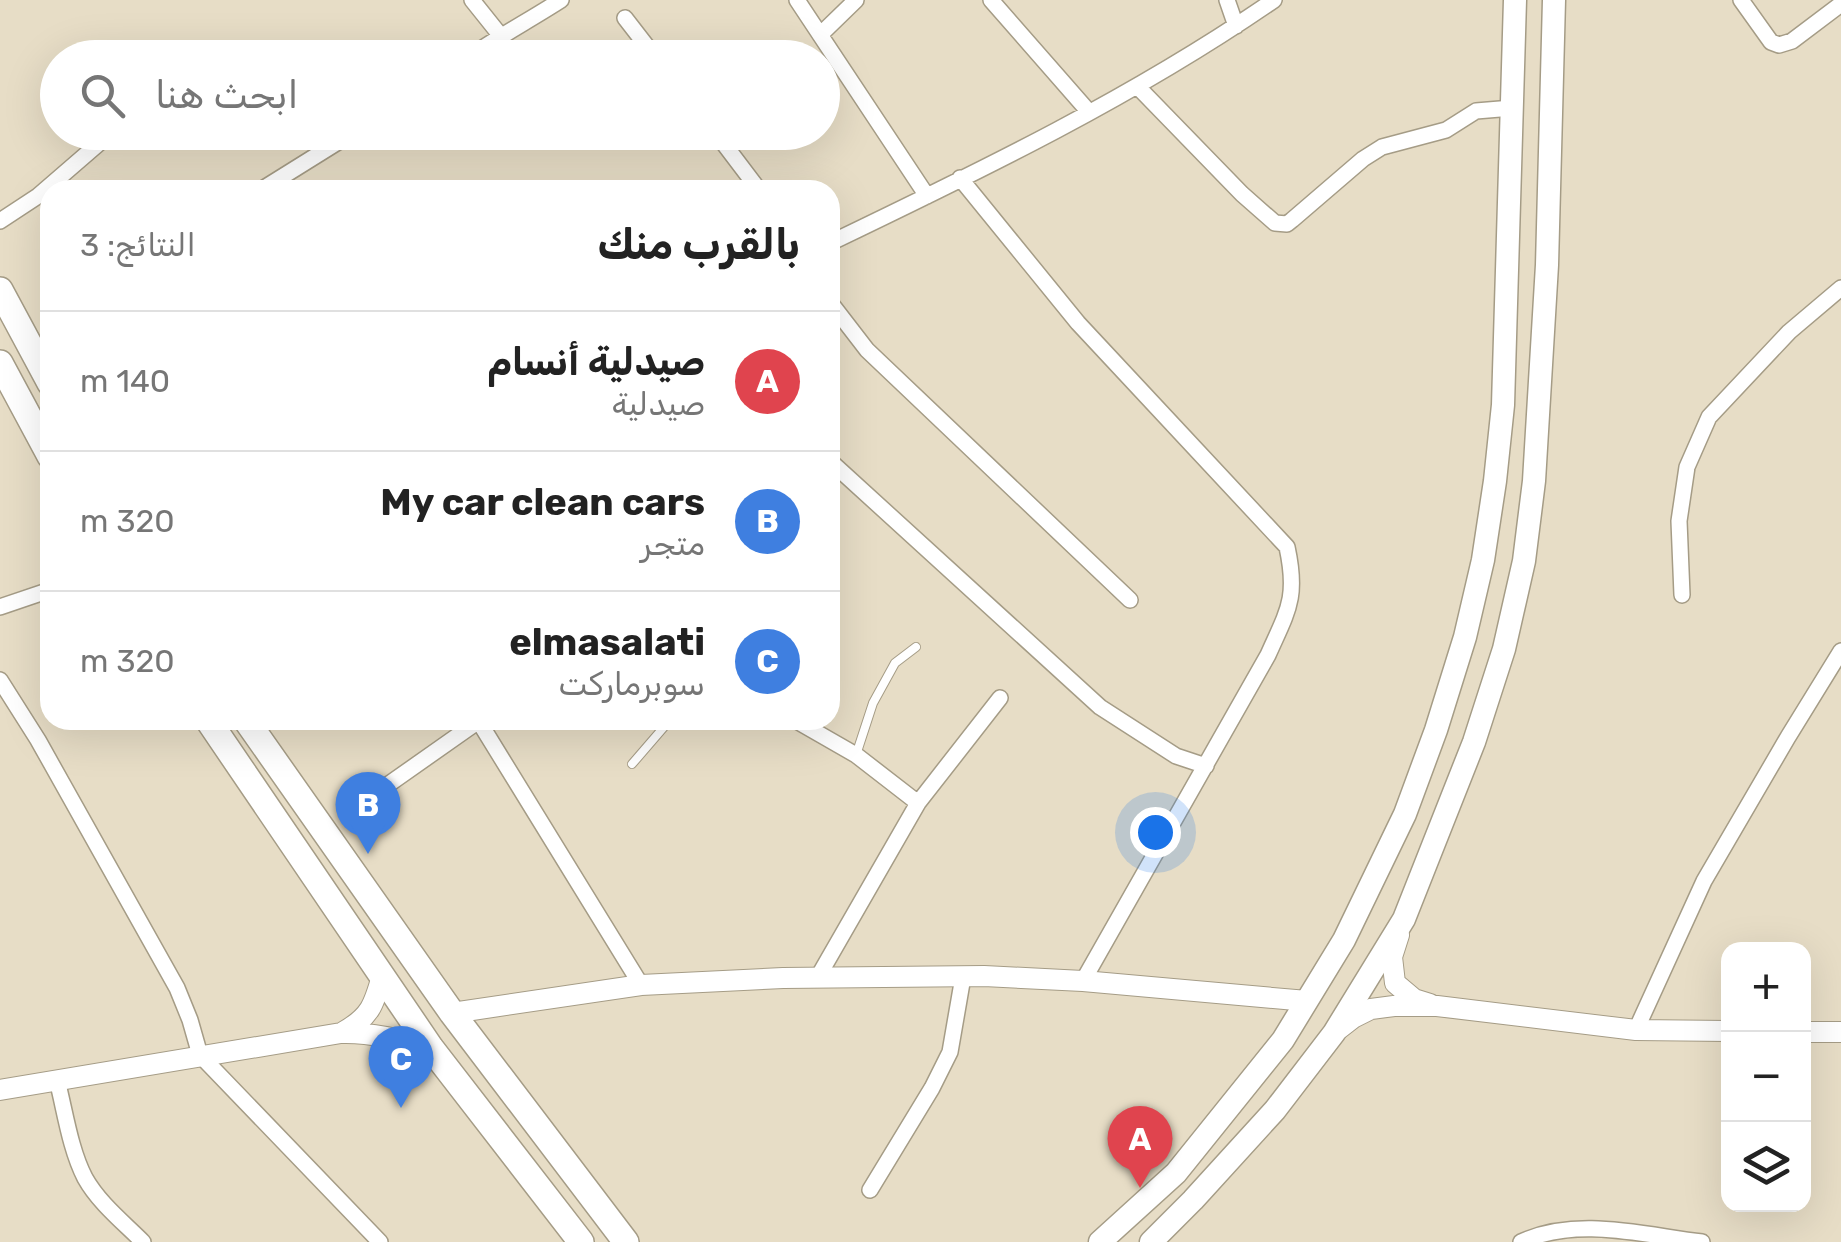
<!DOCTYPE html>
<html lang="ar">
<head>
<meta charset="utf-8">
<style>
  :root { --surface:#fff; --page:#f2f2f2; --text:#222; --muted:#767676; --line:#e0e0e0; --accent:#d93025 }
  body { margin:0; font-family:Rubik,Vazirmatn,sans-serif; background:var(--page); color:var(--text); direction:rtl }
  .controls { position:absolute; right:30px; bottom:30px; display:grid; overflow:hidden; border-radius:20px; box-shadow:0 10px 40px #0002 }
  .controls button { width:90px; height:90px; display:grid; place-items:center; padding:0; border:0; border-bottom:2px solid var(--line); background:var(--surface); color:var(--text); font:50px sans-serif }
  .you { position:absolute; left:1155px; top:832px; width:35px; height:35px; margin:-25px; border:8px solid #fff; border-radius:50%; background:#1a73e8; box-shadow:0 0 0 15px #1a73e833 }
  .badge { display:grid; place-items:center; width:65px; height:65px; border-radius:50%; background:var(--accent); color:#fff; font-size:32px; font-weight:700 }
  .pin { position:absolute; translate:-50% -82px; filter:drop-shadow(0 2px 5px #0008) }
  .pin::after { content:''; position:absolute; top:52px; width:35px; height:30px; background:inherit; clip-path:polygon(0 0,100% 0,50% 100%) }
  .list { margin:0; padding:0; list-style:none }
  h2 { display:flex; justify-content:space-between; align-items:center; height:130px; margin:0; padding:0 40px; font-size:42px }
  h2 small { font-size:32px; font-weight:400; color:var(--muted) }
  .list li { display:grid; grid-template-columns:65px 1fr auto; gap:30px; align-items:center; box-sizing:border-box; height:140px; padding:0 40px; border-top:2px solid var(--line) }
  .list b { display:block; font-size:38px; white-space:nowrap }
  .list p { margin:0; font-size:32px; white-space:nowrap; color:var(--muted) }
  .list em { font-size:32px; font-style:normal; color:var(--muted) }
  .icon { flex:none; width:55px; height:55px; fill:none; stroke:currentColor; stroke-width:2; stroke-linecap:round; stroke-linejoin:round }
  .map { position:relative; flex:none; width:1841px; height:1242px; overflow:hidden; direction:ltr }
  .search { position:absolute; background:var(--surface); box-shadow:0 10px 40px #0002; left:40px; top:40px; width:800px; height:110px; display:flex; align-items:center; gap:25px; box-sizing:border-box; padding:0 35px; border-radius:55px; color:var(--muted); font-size:38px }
  .panel { position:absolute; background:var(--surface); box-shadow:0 10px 40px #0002; left:40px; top:180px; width:800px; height:550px; border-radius:30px; direction:rtl }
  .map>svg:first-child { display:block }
</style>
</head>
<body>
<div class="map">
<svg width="1841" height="1242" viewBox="0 0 1841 1242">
  <rect width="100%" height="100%" fill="#e7ddc6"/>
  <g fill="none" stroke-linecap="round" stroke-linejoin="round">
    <!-- service casing -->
    <g stroke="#a59c86" stroke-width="10">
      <path id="service" d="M856,755L873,703L895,663L916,647
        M632,764L670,720"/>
    </g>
    <!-- minor casing -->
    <g stroke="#a59c86" stroke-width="18">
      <path id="minor" d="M472,0L500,35
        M797,0L927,196
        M991,0L1089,112
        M1227,0L1236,26
        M1741,0L1771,42L1779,45L1792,41L1841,4
        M625,18L656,58
        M820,35L856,0
        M468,58C498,37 530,20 561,0
        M1137,86L1242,194L1275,223L1287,224L1292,220L1363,159L1382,147L1446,130L1476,111L1512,108
        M715,132L759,190
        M960,178L1078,323L1287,547C1298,598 1288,610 1268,655L1083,981
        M261,190L354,132
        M0,221L38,196L112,132
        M830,243C982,170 1135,96 1274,0
        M830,302L867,350L1130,600
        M830,461L1100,707L1176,756L1206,766
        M1682,595L1679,521L1687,467L1709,417L1789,332L1841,288
        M0,607L50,590
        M0,680L38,740L177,988L190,1020L200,1055L380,1242
        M478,720L641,985
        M795,720L856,755L918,803
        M362,803L480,720
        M818,977L918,803L1000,698
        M1636,1030L1704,881L1788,737L1841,651
        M57,1080C65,1111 70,1149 85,1178C99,1203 123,1222 143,1242
        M870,1190L932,1088L950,1052L963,977
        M1521,1242C1577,1216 1643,1235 1702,1242"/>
    </g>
    <!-- tertiary casing -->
    <g stroke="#a59c86" stroke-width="22">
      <path id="tertiary" d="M1399,935L1392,957L1395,983L1414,999L1430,1004
        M452,1013L641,985L783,978L984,976L1083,981L1307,1001
        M343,1032C370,1017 374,1005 382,976
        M1335,1032L1353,1018L1371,1009L1394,1006H1437L1636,1030L1728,1031
        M1804,1032H1841
        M0,1090L341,1033C372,1032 401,1040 431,1048"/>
    </g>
    <!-- secondary casing -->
    <g stroke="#a59c86" stroke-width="25">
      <path id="secondary" d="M1100,1242L1176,1173L1283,1040L1344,940L1405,814L1436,730L1465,637L1483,560L1495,481L1503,405L1515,0
        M1151,1242L1193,1200L1275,1110L1334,1033L1404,919L1474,742L1504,649L1524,561L1534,481L1547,265L1554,0"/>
    </g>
    <!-- primary casing -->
    <g stroke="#a59c86" stroke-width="28">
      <path id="primary" d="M0,290L50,383
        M0,363L50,456
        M208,720L431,1048L581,1242
        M246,720L452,1013L626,1242"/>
    </g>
    <!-- service -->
    <use href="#service" stroke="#fff" stroke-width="8"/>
    <!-- minor -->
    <use href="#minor" stroke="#fff" stroke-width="15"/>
    <!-- tertiary -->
    <use href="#tertiary" stroke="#fff" stroke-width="20"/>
    <!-- secondary -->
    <use href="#secondary" stroke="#fff" stroke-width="22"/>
    <!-- primary -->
    <use href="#primary" stroke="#fff" stroke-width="25"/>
  </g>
</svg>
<div class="controls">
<button>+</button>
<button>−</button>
<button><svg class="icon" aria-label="layers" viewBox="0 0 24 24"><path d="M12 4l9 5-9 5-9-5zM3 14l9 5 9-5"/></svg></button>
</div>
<div class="you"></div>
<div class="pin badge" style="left:1140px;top:1188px;background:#e0444e">A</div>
<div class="pin badge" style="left:368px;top:854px;background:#3f7fe0">B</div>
<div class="pin badge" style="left:401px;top:1108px;background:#3f7fe0">C</div>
<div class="search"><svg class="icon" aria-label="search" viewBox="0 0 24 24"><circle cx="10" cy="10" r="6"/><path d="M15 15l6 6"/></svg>ابحث هنا</div>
<section class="panel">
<h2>بالقرب منك<small>النتائج: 3</small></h2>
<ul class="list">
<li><span class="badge" style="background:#e0444e">A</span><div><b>صيدلية أنسام</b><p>صيدلية</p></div><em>140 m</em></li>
<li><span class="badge" style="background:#3f7fe0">B</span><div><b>My car clean cars</b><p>متجر</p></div><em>320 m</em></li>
<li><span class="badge" style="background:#3f7fe0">C</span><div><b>elmasalati</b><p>سوبرماركت</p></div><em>320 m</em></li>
</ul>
</section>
</div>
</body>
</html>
